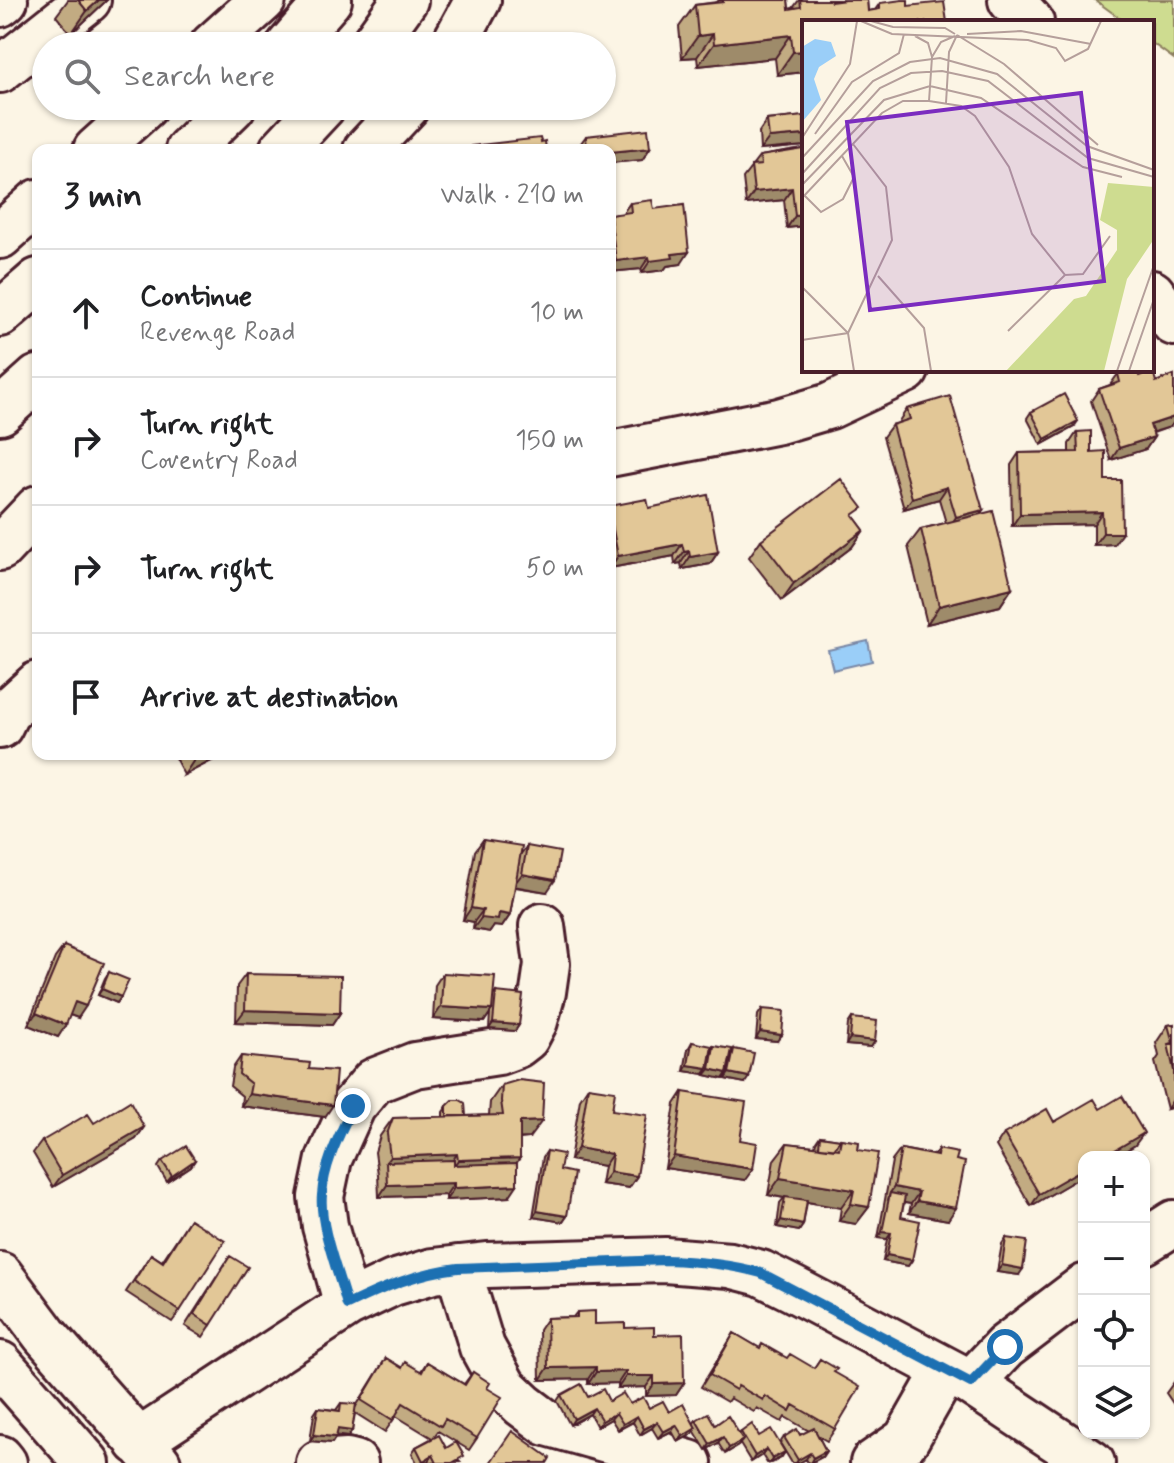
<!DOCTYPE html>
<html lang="en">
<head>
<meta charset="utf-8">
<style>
  :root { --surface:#fff; --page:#f2f2f2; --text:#202124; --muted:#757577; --line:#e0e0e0 }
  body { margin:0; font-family:Mynerve,sans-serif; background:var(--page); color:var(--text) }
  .controls { position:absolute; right:24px; bottom:24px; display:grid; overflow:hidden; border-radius:16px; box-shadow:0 2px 6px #0004 }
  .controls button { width:72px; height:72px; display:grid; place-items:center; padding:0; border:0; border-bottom:2px solid var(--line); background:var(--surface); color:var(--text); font:40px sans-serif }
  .stop { position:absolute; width:24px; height:24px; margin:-18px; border:6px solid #1f6fb2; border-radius:50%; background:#fff }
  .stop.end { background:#1f6fb2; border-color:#fff; box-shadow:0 2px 8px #0008 }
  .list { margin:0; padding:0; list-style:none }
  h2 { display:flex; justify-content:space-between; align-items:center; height:104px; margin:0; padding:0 32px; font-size:34px }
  h2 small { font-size:26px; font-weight:400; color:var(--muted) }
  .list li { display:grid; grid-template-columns:52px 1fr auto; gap:24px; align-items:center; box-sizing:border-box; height:128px; padding:0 32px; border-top:2px solid var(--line) }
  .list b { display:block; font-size:30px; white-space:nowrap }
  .list p { margin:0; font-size:26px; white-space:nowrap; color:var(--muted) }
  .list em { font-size:26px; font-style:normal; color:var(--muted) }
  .icon { flex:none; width:44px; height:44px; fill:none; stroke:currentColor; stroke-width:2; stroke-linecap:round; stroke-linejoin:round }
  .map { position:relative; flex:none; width:1174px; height:1463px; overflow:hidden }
  .search { position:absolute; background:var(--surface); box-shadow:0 2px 6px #0004; left:32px; top:32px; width:584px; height:88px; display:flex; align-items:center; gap:20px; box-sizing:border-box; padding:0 28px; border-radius:44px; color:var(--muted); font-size:30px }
  .panel { position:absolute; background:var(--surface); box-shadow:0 2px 6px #0004; left:32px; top:144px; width:584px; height:616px; border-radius:16px }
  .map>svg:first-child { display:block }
</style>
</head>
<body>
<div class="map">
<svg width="1174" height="1463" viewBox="0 0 1174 1463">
  <rect width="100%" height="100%" fill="#fcf5e5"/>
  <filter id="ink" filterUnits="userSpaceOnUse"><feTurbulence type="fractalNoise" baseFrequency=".0125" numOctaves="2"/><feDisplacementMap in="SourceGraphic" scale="16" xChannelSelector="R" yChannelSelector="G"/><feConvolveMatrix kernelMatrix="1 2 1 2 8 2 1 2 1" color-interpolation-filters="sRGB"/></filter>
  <g filter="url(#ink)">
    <!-- green -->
    <path fill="#cedc90" stroke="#8c7e5e" stroke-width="2" d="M1095,0H1174V59L1152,43V22H1125Z"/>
    <!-- water -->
    <path fill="#9acef8" stroke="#7a88a6" stroke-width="2" d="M868,641L872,661L833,670L828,650Z"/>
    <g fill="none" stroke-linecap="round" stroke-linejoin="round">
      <!-- minor casing -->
      <g stroke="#4a1f2b" stroke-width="50">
        <path id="minor" d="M1011,0L1031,22
          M0,4L5,0
          M0,70L88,0
          M1152,293L1174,323
          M610,454L779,421L830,406L906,370
          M0,726L7,712L38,684
          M1144,1242L1174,1223
          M458,1268L482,1347L504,1387L523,1405L547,1423L689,1463
          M0,1275L45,1335L158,1463
          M347,1305L325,1226L321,1197L329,1159L353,1106L374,1081L415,1065L498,1052L517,1045L526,1038L535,1021L543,992L547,964L542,926
          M971,1383L1005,1347L1084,1287
          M138,1442L347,1305L393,1283L433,1271L487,1265L665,1260L730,1265L761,1273L793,1289L971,1383L1092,1463
          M319,1463L347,1461L355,1463
          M873,1463L906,1440L946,1370"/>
      </g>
      <!-- highway casing -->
      <g stroke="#4a1f2b" stroke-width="50">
        <path id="highway" d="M212,46L263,0
          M289,46L329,0
          M372,46L405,0
          M453,46L478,0
          M96,150L145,106
          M188,150L233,106
          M282,150L323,106
          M366,150L407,106
          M0,236L38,202
          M0,314L38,281
          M0,412L38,378
          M0,548L38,508
          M0,1364L87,1463
          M0,1458L4,1463"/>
      </g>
      <!-- minor -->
      <use href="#minor" stroke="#fcf5e5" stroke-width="44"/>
      <!-- highway -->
      <use href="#highway" stroke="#fcf5e5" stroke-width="44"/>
    </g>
    <!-- wall -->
    <path fill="#c2ab82" stroke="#4a1f2b" stroke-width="2" d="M68,0H107L71,34L56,16Z
      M719,0H788L789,9L793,8L799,0H867L868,11L875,10L880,3L908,6L804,22V72L777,75L775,58L698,66L697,57L682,58L679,27L695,5L717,2Z
      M804,116V146L760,150L759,132L767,120Z
      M586,136L650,148L642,160L610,163V150H578V147Z
      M804,149V226L787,228L784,200L746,204L743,178L760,156Z
      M630,203L654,209L681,264L667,266L664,270L642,273L641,269L610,272V215L622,214Z
      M1118,374L1139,376L1156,382L1174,375V422L1170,427L1153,433L1154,437L1146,449L1111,460L1091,401L1099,389L1110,385Z
      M907,409L983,510L979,515L1012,588L1000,606L927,624L908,546L921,529L946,523L939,499L904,509L883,437L892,425L900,423L899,421Z
      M1031,412L1074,427L1041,445L1027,418Z
      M1077,432L1091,452L1105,480L1114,544L1094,545V524L1012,526L1011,465L1019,453L1069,452V444Z
      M610,506L649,508L718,552L710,564L682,569L681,563L675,564L674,556L610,568Z
      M855,518L864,530L852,547L782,600L749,557L761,540Z
      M173,754H225L184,775Z
      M483,840L520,855L527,846L547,892L515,887L510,915L502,927L494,926L490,932L473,929L474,922L463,920L475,851Z
      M64,946L78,1018L70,1015L58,1037L28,1025L55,958Z
      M109,972L121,997L117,1003L98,995L105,978Z
      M443,973L493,996L496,992L519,1025L515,1031L489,1029L490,1013L484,1022L433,1019L435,985Z
      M246,974L340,1013L332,1025L236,1022L237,986Z
      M762,1009L777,1041L756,1039L758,1015Z
      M852,1018L875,1041L871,1047L846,1045L848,1024Z
      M1174,1024V1107L1167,1109L1155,1062L1159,1056L1156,1043L1168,1025Z
      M692,1042L711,1049L714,1046L731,1054L734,1049L745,1083L725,1079L726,1075L723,1079L705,1075L706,1071L704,1074L684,1071L688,1049Z
      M241,1056L309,1069L325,1117L241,1106L242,1096L230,1086L233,1068Z
      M502,1085L529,1138L520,1139L517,1163L509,1197L446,1200V1195L379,1197L378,1174L375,1152L380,1136L393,1118L443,1117V1112L447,1106L466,1116L489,1115L490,1102Z
      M588,1087L637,1176L629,1188L601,1184L604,1166L570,1160L580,1099Z
      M683,1092L740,1140L745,1180L665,1168L675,1104Z
      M1100,1109L1135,1145L1115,1157H1084V1175L1031,1206L996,1146L1004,1134Z
      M94,1123L144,1127L136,1139L53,1187L33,1153L42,1141Z
      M820,1136L859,1142L858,1150L869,1207L856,1224L839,1221L841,1208L807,1202L803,1225L799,1231L777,1227L780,1203L784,1198L768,1195L774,1160L787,1143L815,1146L816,1142Z
      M901,1149L934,1155L938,1149L948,1220L909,1213L911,1204L904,1203L901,1217L912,1260L908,1266L883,1261L887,1239L878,1238L892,1161Z
      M547,1151L560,1170L567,1216L563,1222L533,1217L543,1157Z
      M195,1160L191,1166L167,1182L158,1167L162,1161Z
      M190,1219L180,1311L172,1322L126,1292L151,1254L162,1261Z
      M1006,1238L1019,1275L997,1272L1002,1244Z
      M230,1256L211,1325L203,1337L185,1326Z
      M577,1312L595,1324L625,1328L654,1335L684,1383L676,1395L646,1396V1387L618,1388V1383L588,1384V1379L540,1380L539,1330L547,1318L573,1317Z
      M734,1333L759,1348L814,1368L820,1359L834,1372L835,1429L827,1441L818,1436L826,1451L822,1457L811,1463H808L806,1459L799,1463H792L780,1443L784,1437L800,1435L809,1431L785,1417L782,1422L757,1408L754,1412L730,1398L727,1402L701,1387Z
      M386,1358L401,1367L421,1371L427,1362L464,1384L473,1372L487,1388L477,1438L469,1450L438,1431L433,1438L446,1448L460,1462L430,1463L429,1461L425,1463H417L412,1453L416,1447L432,1438L396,1416L385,1432L355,1413L352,1431L348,1437L336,1435L332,1443L310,1441L314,1414L318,1408L336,1410L341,1403L355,1408Z
      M1174,1382V1405L1166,1393Z
      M561,1395L588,1397L669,1412L693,1424L696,1420L715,1425L739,1434L741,1432L759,1436L785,1452L781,1458L772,1463H767L762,1455L751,1462L740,1444L738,1446L725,1454L718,1443L706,1450L694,1430L692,1434L678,1442L672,1431L658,1438L652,1428L640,1435L633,1422L618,1430L611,1419L597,1427L590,1414L570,1425L557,1401Z"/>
    <!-- shaded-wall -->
    <path fill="#9e8b6a" stroke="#4a1f2b" stroke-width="2" d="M99,0H107L71,34L87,11Z
      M713,34L697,57L682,58L698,36Z
      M791,35L775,58L698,66L714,44Z
      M804,51V72L777,75L793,52Z
      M804,135V146L760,150L769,138Z
      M650,148L642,160L610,163V152Z
      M792,188L784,200L746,204L754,192Z
      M804,215V226L787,228L795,216Z
      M689,252L681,264L667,266L664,270L642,273L650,261L672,254Z
      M649,257L641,269L610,272V269L616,261Z
      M1174,417V422L1170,427L1141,436L1150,425Z
      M1078,421L1074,427L1041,445L1045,439Z
      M1154,437L1146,449L1111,460L1119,448Z
      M947,487L939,499L904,509L912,498Z
      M983,510L974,521L948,529L956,517Z
      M1102,512L1094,524L1012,526L1020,514Z
      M864,530L852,547L782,600L794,583Z
      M1103,533H1122L1114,544L1094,545Z
      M682,544L674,556L610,568L618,556Z
      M689,551L681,563L675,564L684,552Z
      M718,552L710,564L682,569L690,557Z
      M1012,588L1000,606L927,624L939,606Z
      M203,754H225L184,775L196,757Z
      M522,874L555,880L547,892L513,886Z
      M471,908L483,910L474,922L463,920Z
      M499,913L510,915L502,927L494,926L490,932L473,929L481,918Z
      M102,989L121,997L117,1003L98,995Z
      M75,1002L86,1006L78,1018L67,1014Z
      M441,1007L492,1010L484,1022L433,1019Z
      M245,1010L340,1013L332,1025L236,1022Z
      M36,1013L66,1025L58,1037L28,1025Z
      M493,1023L519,1025L515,1031L489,1029Z
      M760,1032L782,1035L777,1041L756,1039Z
      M850,1038L875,1041L871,1047L846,1045Z
      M688,1065L708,1068L704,1074L684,1071Z
      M710,1069L727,1073L723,1079L705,1075Z
      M729,1073L749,1077L745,1083L725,1079Z
      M249,1094L333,1105L325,1117L241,1106Z
      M1174,1098V1107L1167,1109Z
      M542,1121L529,1138L508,1139L520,1122Z
      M144,1127L136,1139L53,1187L62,1175Z
      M1144,1133L1135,1145L1115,1157H1103Z
      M578,1148L612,1154L604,1166L570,1160Z
      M457,1154L445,1172L386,1162L390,1157Z
      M674,1156L753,1169L745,1180L665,1168Z
      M520,1158L508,1175L446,1177L458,1160Z
      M195,1160L191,1166L167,1182L172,1176Z
      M1084,1168V1175L1031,1206L1039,1194Z
      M610,1172L637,1176L629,1188L601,1184Z
      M780,1178L854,1190L841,1208L768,1195Z
      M454,1183L446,1195L379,1197L387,1185Z
      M517,1185L509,1197L446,1200L454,1188Z
      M894,1187L919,1192L911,1204L888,1200L890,1193Z
      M917,1201L956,1208L948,1220L909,1213Z
      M851,1204L869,1207L856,1224L839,1221Z
      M537,1211L567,1216L563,1222L533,1217Z
      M781,1220L803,1225L799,1231L777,1227Z
      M882,1232L891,1233L887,1239L878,1238Z
      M887,1255L912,1260L908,1266L883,1261Z
      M1002,1265L1023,1269L1019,1275L997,1272Z
      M596,1367L588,1379L540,1380L548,1368Z
      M626,1371L618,1383L588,1384L596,1372Z
      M626,1376H654L646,1387L618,1388Z
      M684,1383L676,1395L646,1396L654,1384Z
      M594,1408L590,1414L570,1425L574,1419Z
      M616,1413L611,1419L597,1427L602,1421Z
      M637,1416L633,1422L618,1430L623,1424Z
      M657,1422L652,1428L640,1435L644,1429Z
      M676,1425L672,1431L658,1438L663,1432Z
      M696,1428L692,1434L678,1442L683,1436Z
      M338,1429L352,1431L348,1437L333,1435Z
      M314,1435L336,1437L332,1443L310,1441Z
      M723,1437L718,1443L706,1450L710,1444Z
      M743,1440L738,1446L725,1454L729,1448Z
      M766,1449L762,1455L751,1462L755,1456Z
      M826,1451L822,1457L810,1463L813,1458Z
      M785,1452L781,1458L770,1463L772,1459Z
      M810,1453L806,1459L799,1463H796L798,1460Z
      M433,1455L429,1461L421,1463L423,1461Z"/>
    <!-- building -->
    <path fill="#e2c797" stroke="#4a1f2b" stroke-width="2" d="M78,0H99L87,11Z
      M723,0H788L789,9L801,7L800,0H830L831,2L846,0H867L868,11L880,9V3L902,0H908V6L944,2L947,22H804V51L793,52L791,35L714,44L713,34L698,36L695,5L723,2Z
      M804,116V135L769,138L767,120Z
      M648,129L650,148L610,152V150H587L586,136Z
      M540,138L541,142L545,141L546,150H472V146Z
      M804,149V215L795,216L792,188L754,192L751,166L761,165L760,156Z
      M652,200L654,209L684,205L689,252L672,254L673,258L650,261L649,257L616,261L610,215L631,212L630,203Z
      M1130,370H1137L1139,376L1153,371L1156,382L1174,375V417L1150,425L1154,437L1119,448L1099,389L1120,382L1118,374Z
      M1064,394L1078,421L1045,439L1031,412Z
      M950,396L983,510L956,517L947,487L912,498L892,425L910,419L907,409Z
      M1091,431V452L1105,451V480H1121L1122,533H1103L1102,512L1020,514L1019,453L1078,452L1077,432Z
      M841,479L863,508L853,515L864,530L794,583L761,540Z
      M708,495L718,552L690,557L689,551L684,552L682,544L618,556L611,519H610V506L647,499L649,508Z
      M993,511L1012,588L939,606L921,529Z
      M483,840L522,846L510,915L499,913L498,920L481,918L483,910L471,908Z
      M527,846L560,852L555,880L522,874Z
      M64,946L104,963L86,1006L75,1002L66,1025L36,1013Z
      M109,972L129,980L121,997L102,989Z
      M443,973L495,976L492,1010L441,1007Z
      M246,974L341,976L340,1013L245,1010Z
      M496,992L523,995L519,1025L493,1023Z
      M762,1009L784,1011L782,1035L760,1032Z
      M852,1018L877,1021L875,1041L850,1038Z
      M1174,1024V1071L1168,1044L1173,1043L1168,1025Z
      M692,1042L712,1046L708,1068L688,1065Z
      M714,1046L732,1049L727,1073L710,1069Z
      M734,1049L754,1053L749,1077L729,1073Z
      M241,1056L310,1063L309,1069L336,1071L333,1105L249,1094L251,1084L239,1074Z
      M519,1080L544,1083L542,1121L520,1122V1158L458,1160L457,1154L390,1157L387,1134L393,1118L503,1115L501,1101L502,1085Z
      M588,1087L615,1091L612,1110L647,1115L637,1176L610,1172L612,1154L578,1148Z
      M683,1092L746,1102L740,1140L757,1143L753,1169L674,1156Z
      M1122,1096L1144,1133L1103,1157H1084V1168L1039,1194L1004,1134L1047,1109L1054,1122L1094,1099L1100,1109Z
      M453,1100H460L465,1103L466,1116H447V1106Z
      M130,1101L144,1127L62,1175L42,1141L88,1114L94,1123Z
      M820,1136L840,1139L834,1149L819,1147Z
      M841,1139L859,1142L858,1150L878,1153L869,1207L851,1204L854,1190L780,1178L787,1143L839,1149Z
      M186,1146L195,1160L172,1176L162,1161Z
      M901,1149L937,1156L938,1149L958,1153L956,1160L965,1162L956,1208L917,1201L919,1192L894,1187Z
      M547,1151L563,1154L560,1170L574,1173L567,1216L537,1211Z
      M454,1160V1165L517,1163V1185L454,1188V1183L387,1185L386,1162Z
      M890,1193L905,1196L901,1217L920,1221L912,1260L887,1255L891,1233L882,1232Z
      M785,1197L807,1200L803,1225L781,1220Z
      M190,1219L225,1241L180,1311L134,1281L151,1254L163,1262Z
      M1006,1238L1027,1241L1023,1269L1002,1265Z
      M230,1256L248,1267L211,1325L194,1314Z
      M595,1311V1324L625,1323V1328L654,1327V1335L683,1334L684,1383L654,1384V1376H626V1371L596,1372V1367L548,1368L547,1318L577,1317V1312Z
      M734,1333L760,1348L762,1344L787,1358L790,1354L814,1368L820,1359L837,1369L834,1372L860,1387L835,1429L793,1405L790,1411L765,1396L763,1400L738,1386L736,1390L710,1375Z
      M386,1358L402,1368L405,1362L422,1372L427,1362L465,1385L473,1372L490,1383L487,1388L502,1397L477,1438L445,1419L441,1426L403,1403L393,1420L361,1400Z
      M581,1384L588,1397L603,1389L609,1401L623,1393L630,1404L643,1397L649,1408L663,1401L669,1412L683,1404L696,1428L683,1436L676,1425L663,1432L657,1422L644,1429L637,1416L623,1424L616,1413L602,1421L594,1408L574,1419L561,1395Z
      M341,1403L356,1404L352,1431L338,1429L336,1437L314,1435L318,1408L340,1411Z
      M708,1413L715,1425L728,1416L743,1440L729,1448L723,1437L710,1444L696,1420Z
      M752,1424L759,1436L771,1429L785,1452L772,1459L766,1449L755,1456L741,1432Z
      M814,1428L826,1451L813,1458L810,1453L798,1460L784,1437L797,1429L800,1435Z
      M512,1431L550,1458L547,1463H490Z
      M439,1435L446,1448L456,1442L464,1456L452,1463H437L433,1455L423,1461L416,1447Z"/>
  </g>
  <g fill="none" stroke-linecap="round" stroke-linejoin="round" filter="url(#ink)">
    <!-- route -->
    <path stroke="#1f6fb2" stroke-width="10" d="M353,1106C340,1134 324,1163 322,1195C319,1226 339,1274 347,1305C384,1287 417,1273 458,1268L665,1260C698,1261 729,1264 761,1273L971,1383L1005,1347"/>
  </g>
  <!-- overview -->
  <g transform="translate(802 20)">
    <rect width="352" height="352" fill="#fcf5e5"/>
    <path d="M306,163L352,167V219L325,259L302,351H204L272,279L284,276L315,230V210L298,200Z" fill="#cedc90"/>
    <path d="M13,19L29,22L34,36L17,47L12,59L19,80L0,102V27Z" fill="#9acef8"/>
    <path fill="none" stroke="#b59f9b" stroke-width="2" d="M59,1L90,14L226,20L254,28L263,41L286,29L299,1M69,1L91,7L143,8L153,14M165,14L219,11L289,24M155,15L202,44L296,125M113,16L126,23L130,37L127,81M130,37L139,22L153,16M144,83L147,32L155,15M13,114L50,62L97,33L102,14M0,118L48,44L55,1M0,138L71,61L108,42L138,38L195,54L285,126L352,150M0,154L78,68L109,53L140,51L186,61L286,138L352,157M0,165L82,80L128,66L179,78L281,147L320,157M3,176L19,192L41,179L52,157L40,136M0,178L80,93L101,81H127L159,86L173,96L207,147L230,214L263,255L281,254L308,216M76,256L122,308L129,351M0,267L46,313L52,351M206,311L263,255M0,320L46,313L90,220L84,167L51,124M315,351L352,245M327,351L352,279"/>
    <path fill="#7b2cbf" fill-opacity="0.15" stroke="#7b2cbf" stroke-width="4" d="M279,73L302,261L68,290L45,102Z"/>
    <rect width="352" height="352" fill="none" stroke="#4a1f2b" stroke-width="4"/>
  </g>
</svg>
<div class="controls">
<button>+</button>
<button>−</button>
<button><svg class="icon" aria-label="locate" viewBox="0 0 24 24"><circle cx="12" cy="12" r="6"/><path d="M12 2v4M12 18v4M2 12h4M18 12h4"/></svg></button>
<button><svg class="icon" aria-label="layers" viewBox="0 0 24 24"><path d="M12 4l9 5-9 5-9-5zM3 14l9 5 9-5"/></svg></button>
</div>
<div class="stop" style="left:1005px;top:1347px"></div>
<div class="stop end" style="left:353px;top:1106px"></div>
<div class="search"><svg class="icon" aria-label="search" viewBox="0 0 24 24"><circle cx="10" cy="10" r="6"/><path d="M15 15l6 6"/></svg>Search here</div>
<section class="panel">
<h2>3 min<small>Walk · 210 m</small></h2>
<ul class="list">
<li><svg class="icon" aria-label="ahead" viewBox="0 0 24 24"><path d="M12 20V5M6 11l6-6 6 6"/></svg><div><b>Continue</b><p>Revenge Road</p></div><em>10 m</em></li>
<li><svg class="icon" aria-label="right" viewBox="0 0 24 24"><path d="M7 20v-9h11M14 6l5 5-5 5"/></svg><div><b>Turn right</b><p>Coventry Road</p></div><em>150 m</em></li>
<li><svg class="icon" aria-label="right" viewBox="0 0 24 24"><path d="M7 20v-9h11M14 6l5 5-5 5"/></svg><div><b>Turn right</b></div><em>50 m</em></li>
<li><svg class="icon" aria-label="arrive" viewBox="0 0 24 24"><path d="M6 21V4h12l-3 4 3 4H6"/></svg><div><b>Arrive at destination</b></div></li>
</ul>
</section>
</div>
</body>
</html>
